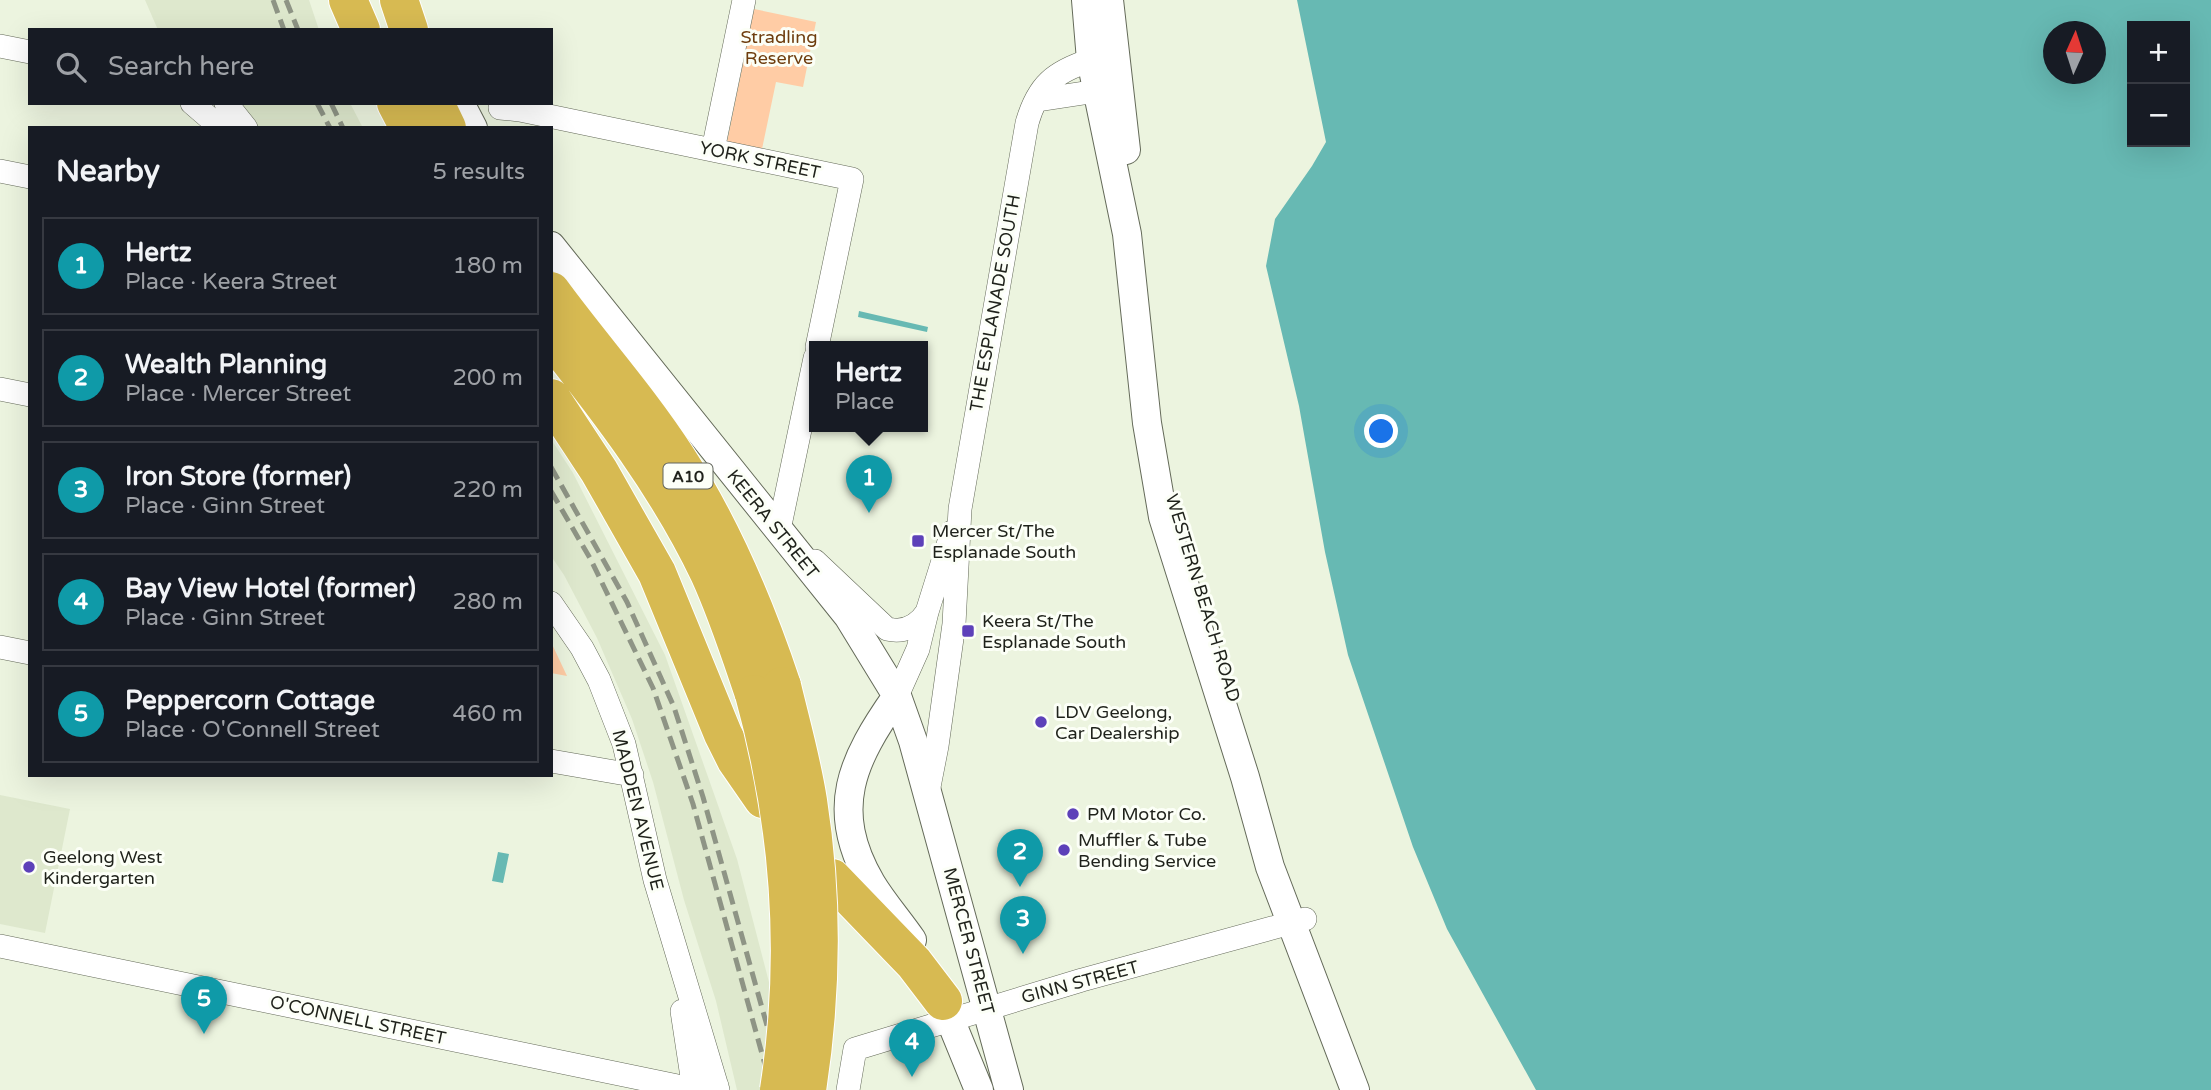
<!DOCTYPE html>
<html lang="en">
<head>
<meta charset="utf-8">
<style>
  :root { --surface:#171b24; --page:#20242c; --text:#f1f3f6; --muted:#9ea1a6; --line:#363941; --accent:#aea3db }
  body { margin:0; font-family:"Varela Round",sans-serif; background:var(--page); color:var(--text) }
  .controls { position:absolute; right:21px; top:21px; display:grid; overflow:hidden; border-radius:0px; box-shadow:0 7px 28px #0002 }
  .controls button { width:63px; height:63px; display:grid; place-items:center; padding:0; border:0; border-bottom:2px solid var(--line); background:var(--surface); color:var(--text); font:35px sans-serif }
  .compass { position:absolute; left:2043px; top:21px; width:63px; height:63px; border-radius:50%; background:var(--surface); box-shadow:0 7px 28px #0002; rotate:3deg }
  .you { position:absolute; left:1382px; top:432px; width:24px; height:24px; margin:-18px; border:5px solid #fff; border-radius:50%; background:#1a73e8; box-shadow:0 0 0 10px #1a73e833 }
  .badge { display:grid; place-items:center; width:46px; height:46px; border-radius:50%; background:var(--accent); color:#fff; font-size:23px; font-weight:700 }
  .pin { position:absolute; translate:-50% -58px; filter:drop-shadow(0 2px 4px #0008) }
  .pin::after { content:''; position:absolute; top:37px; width:24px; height:21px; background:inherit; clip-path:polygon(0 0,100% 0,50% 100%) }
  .popup { position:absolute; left:809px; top:341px; width:119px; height:91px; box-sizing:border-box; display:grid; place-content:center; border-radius:0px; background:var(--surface); filter:drop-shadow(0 2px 5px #0005); font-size:23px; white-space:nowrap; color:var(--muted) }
  .popup b { font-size:26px; color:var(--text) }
  .popup::after { content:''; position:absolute; left:50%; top:100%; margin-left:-14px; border:14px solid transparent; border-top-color:var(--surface) }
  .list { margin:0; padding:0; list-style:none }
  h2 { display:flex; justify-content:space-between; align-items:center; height:91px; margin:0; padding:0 28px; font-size:30px }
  h2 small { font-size:23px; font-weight:400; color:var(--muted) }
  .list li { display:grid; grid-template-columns:46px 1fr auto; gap:21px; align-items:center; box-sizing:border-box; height:98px; margin:0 14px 14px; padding:0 14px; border:2px solid var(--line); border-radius:0px }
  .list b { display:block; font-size:26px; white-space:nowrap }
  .list p { margin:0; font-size:23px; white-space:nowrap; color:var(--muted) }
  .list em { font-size:23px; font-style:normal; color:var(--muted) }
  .icon { flex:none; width:38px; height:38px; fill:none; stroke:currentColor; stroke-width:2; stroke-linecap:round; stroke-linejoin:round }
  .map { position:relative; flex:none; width:2211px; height:1090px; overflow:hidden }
  .search { position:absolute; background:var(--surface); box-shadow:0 7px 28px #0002; left:28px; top:28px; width:525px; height:77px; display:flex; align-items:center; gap:18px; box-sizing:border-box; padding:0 24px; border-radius:0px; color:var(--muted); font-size:26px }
  .panel { position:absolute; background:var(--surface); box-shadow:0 7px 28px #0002; left:28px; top:126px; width:525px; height:651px; border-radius:0px }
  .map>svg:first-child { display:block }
</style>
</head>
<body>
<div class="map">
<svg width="2211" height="1090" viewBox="0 0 2211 1090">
  <rect width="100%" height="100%" fill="#ecf4df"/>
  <!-- built -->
  <path fill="#dee8cd" d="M145,0H309L319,30H158Z
    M238,103H350L363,128H254Z
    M551,439L573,473L665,655L737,859L797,1090H737L716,1001L684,900L653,782L632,719L597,638L564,575L551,556Z
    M0,795L70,809L45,933L0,924Z"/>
  <!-- green -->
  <path fill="#ffcca5" d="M754,9L816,22L803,87L776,82L762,149L727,142Z
    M551,642L567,676L551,673Z"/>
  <!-- water -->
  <path fill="#67b9b3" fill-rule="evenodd" d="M1297,0H2211V1090H1536L1447,929L1413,847L1348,655L1325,552L1299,406L1266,266L1275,219L1312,166L1326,142ZM2185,26V142H2132V26ZM2054,32H2096V74H2054Z
    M859,311L928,327L927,332L858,317Z
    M498,852L509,854L503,883L492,881Z"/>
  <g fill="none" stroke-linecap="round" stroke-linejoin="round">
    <!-- minor casing -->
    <g stroke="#646a59" stroke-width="24">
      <path id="minor" d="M0,46L30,52
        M1038,100L1097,91
        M192,103L221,128
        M226,103L246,128
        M500,108L520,110L852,179L817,347
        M713,150L744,0
        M0,171L30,177
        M0,389L30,395
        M779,530L815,358
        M815,561L887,629C904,633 918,626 927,612
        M551,603L582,648L599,680L624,744L655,880L718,1090
        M0,647L30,653
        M897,696L918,649L927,612L952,532
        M551,761L632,775
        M928,792L937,746L954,624L960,509L1027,123C1038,85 1054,72 1091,60
        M0,946L687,1088L717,1086
        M682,1011L694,1090
        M848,1090L855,1049L1082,980L1305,919"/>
    </g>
    <!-- tertiary casing -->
    <g stroke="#646a59" stroke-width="30">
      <path id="tertiary" d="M1086,0L1091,60L1127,234L1147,423L1163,517L1245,777L1270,867L1355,1090
        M1109,0L1126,150
        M460,103L473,128
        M551,246L848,616L897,696L913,741L1009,1090
        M897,696C852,760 828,809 871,883C883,903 899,921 912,940
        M936,985L979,1090"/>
    </g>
    <!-- trunk casing -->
    <g stroke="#fff" stroke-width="40">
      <path id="trunk" d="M348,0L361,30
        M399,0L409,30
        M396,103L409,128
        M435,103L447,128
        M551,291C592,347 639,399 677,458C723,529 755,605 782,686
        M551,337C610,411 668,487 709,573C727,612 740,653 754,694
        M551,398L599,471L657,573L723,734L736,760L763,799
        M832,878L914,963L943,1001"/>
    </g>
    <!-- minor -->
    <use href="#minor" stroke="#fff" stroke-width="23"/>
    <!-- tertiary -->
    <use href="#tertiary" stroke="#fff" stroke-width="28"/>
    <!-- trunk -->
    <use href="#trunk" stroke="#d7ba52" stroke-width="38"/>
    <!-- rail -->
    <path stroke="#8e9485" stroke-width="5" stroke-dasharray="14 7" stroke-linecap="butt" d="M273,0L284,30
      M286,0L298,30
      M317,103L330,128
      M331,103L343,128
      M551,467L627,602L674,707L703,797L785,1090
      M551,491L591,560L653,688L693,804L772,1090"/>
    <!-- trunk-bridge casing -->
    <g stroke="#fff" stroke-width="40" stroke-linecap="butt">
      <path id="trunk-bridge" d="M782,686C791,724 802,762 808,801C823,897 822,994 807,1090
        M754,694C790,824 800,956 779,1090"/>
    </g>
    <!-- trunk-bridge -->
    <use href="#trunk-bridge" stroke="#d7ba52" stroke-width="38"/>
  </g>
  <!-- markers -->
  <g fill="#5d41b9" stroke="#fcfff7" stroke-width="2.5">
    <rect x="911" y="534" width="14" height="14" rx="3.5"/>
    <rect x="961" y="624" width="14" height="14" rx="3.5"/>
    <circle cx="1041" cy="722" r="7"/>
    <circle cx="1073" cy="814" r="7"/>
    <circle cx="1064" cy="850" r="7"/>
    <circle cx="29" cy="867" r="7"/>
  </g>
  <g text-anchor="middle" stroke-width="6" stroke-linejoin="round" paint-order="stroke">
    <!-- shield labels -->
    <rect fill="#fcfff7" stroke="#61645d" stroke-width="2" x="663.5" y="463.5" width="49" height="25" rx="5"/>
    <g font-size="16" font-weight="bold" fill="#1f221b">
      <text x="688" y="482">A10</text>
    </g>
    <!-- park labels -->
    <g font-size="18" fill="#6e3d0e" stroke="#fcfff7">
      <text x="779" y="43">Stradling<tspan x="779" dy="21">Reserve</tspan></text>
    </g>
    <!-- street labels -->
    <g font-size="18" fill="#1f221b" stroke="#fcfff7">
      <text transform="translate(760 160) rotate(12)" y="6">YORK STREET</text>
      <text transform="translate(995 303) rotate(-80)" y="6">THE ESPLANADE SOUTH</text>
      <text transform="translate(773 524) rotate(51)" y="6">KEERA STREET</text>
      <text transform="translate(1203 598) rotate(73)" y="6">WESTERN BEACH ROAD</text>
      <text transform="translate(638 810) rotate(76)" y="6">MADDEN AVENUE</text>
      <text transform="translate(969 941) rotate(75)" y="6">MERCER STREET</text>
      <text transform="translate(1080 982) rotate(-15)" y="6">GINN STREET</text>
      <text transform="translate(358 1020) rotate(12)" y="6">O'CONNELL STREET</text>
    </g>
    <!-- poi labels -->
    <g font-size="18" fill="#1f221b" stroke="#fcfff7" text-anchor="start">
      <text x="932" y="537">Mercer St/The<tspan x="932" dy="21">Esplanade South</tspan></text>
      <text x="982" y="627">Keera St/The<tspan x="982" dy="21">Esplanade South</tspan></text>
      <text x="1055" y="718">LDV Geelong,<tspan x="1055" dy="21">Car Dealership</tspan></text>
      <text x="1087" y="820">PM Motor Co.</text>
      <text x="1078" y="846">Muffler &amp; Tube<tspan x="1078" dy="21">Bending Service</tspan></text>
      <text x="43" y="863">Geelong West<tspan x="43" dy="21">Kindergarten</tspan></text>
    </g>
  </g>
</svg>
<div class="controls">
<button>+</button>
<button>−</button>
</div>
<svg class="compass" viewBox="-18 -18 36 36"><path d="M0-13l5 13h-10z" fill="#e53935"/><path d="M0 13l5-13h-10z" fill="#9ea1a6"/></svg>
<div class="you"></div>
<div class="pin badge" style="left:869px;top:513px;background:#0f9aa8">1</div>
<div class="popup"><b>Hertz</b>Place</div>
<div class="pin badge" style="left:1020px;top:887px;background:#0f9aa8">2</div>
<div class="pin badge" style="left:1023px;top:954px;background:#0f9aa8">3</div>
<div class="pin badge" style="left:912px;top:1077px;background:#0f9aa8">4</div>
<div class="pin badge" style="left:204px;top:1034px;background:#0f9aa8">5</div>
<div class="search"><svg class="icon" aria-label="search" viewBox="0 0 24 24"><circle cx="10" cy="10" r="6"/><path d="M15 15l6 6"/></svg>Search here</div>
<section class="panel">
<h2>Nearby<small>5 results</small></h2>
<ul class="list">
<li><span class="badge" style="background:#0f9aa8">1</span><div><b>Hertz</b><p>Place · Keera Street</p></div><em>180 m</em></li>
<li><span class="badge" style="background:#0f9aa8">2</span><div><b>Wealth Planning</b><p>Place · Mercer Street</p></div><em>200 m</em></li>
<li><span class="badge" style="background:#0f9aa8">3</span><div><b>Iron Store (former)</b><p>Place · Ginn Street</p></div><em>220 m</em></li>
<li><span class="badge" style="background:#0f9aa8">4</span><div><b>Bay View Hotel (former)</b><p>Place · Ginn Street</p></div><em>280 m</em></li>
<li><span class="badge" style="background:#0f9aa8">5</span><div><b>Peppercorn Cottage</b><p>Place · O'Connell Street</p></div><em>460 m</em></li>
</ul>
</section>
</div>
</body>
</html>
